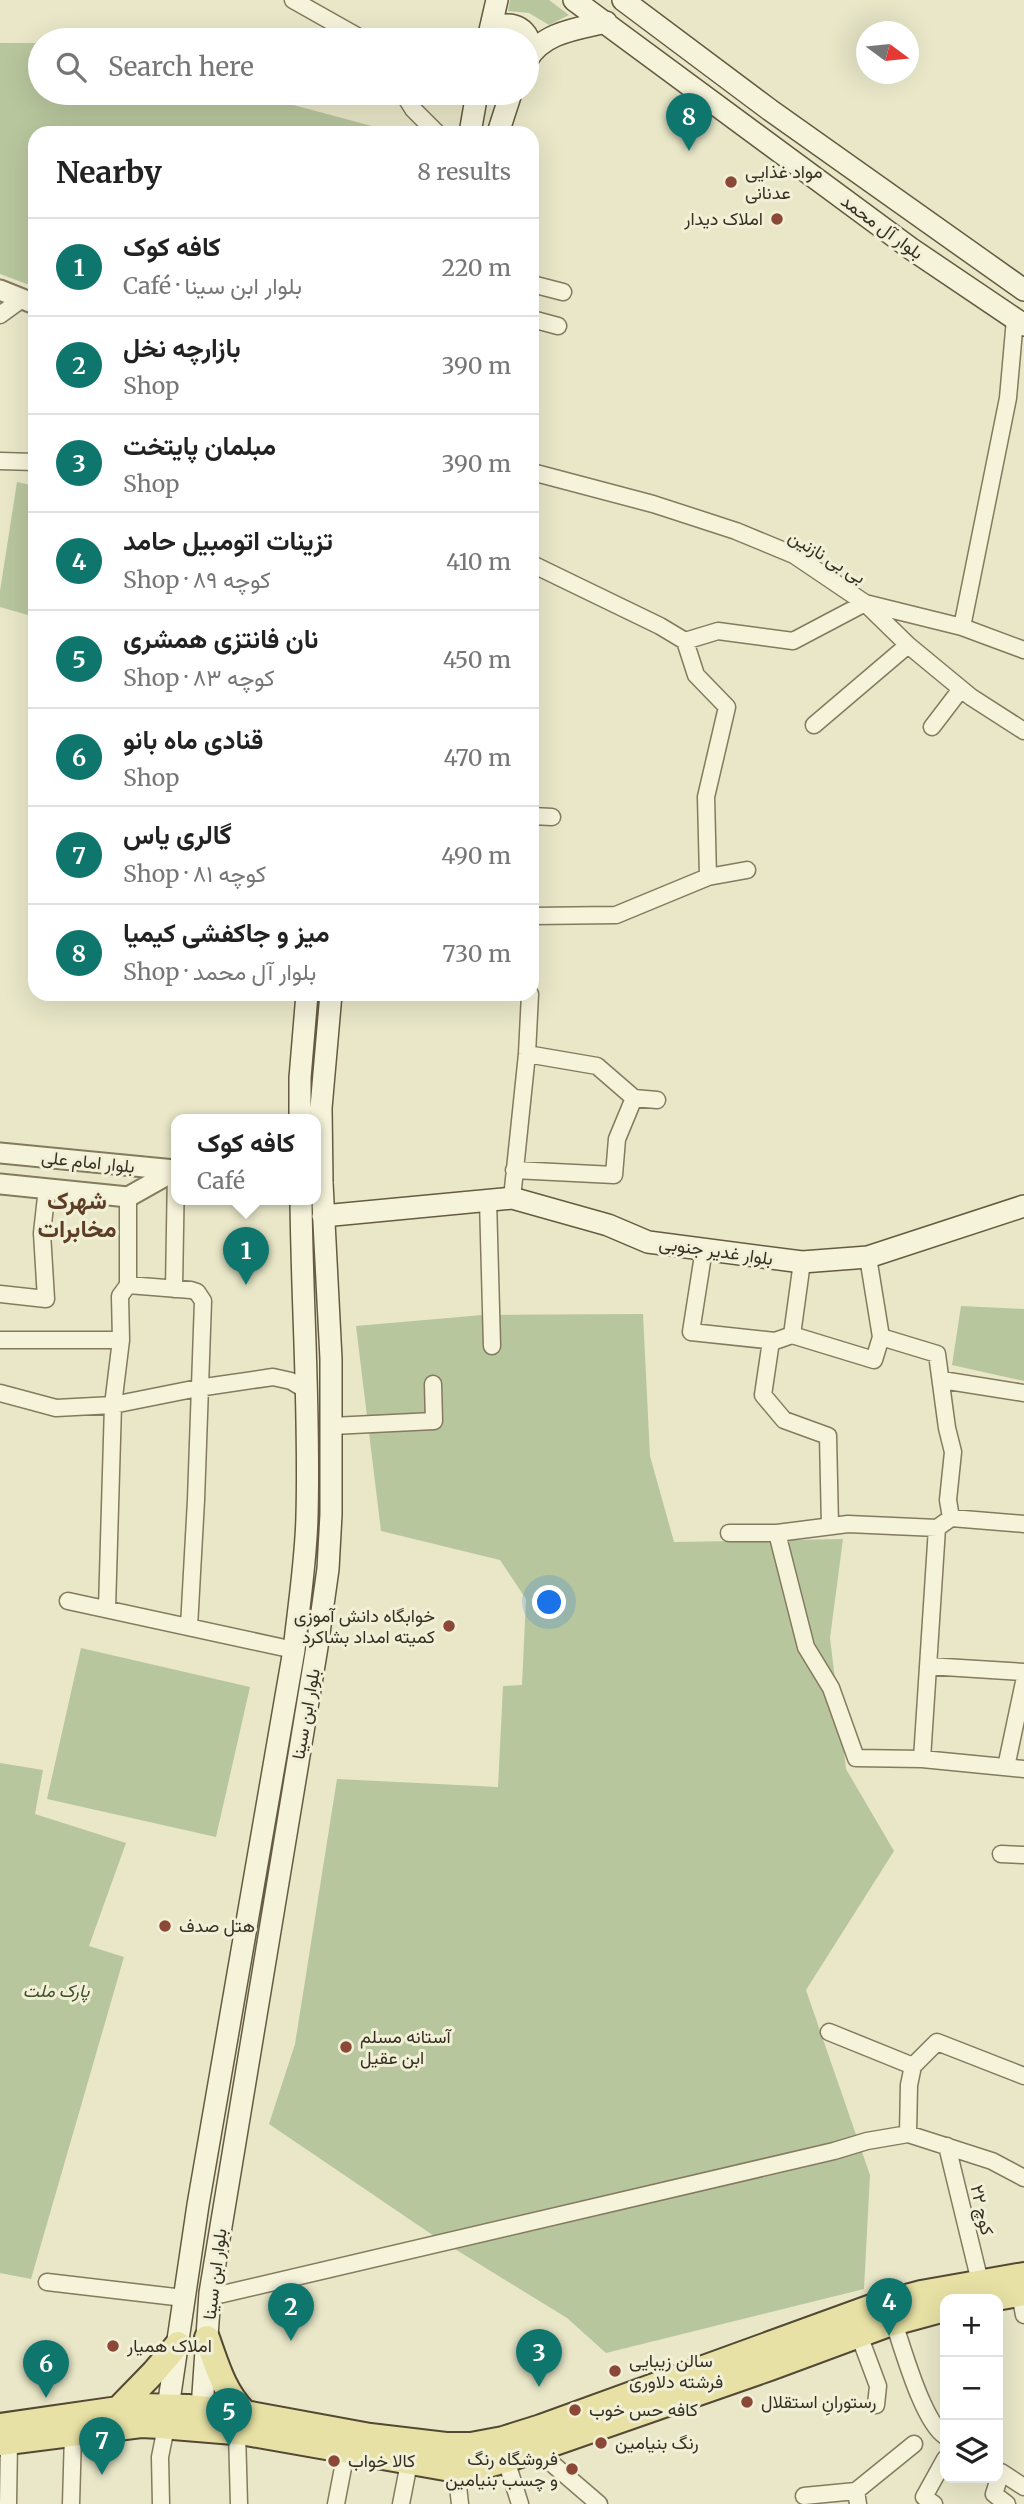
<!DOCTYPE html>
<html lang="en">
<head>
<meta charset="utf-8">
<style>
  :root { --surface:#fff; --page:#f2f2f2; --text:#222; --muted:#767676; --line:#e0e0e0; --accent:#0f766e }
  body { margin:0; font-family:Merriweather,Vazirmatn,serif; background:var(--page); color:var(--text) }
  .controls { position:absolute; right:21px; bottom:21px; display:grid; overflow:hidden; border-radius:14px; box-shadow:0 7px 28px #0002 }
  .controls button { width:63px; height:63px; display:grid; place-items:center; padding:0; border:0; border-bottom:2px solid var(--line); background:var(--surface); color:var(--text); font:35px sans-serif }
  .compass { position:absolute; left:856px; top:21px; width:63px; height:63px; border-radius:50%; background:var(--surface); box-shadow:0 7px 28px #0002; rotate:105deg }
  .you { position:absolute; left:550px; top:1603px; width:24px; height:24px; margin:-18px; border:5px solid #fff; border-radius:50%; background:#1a73e8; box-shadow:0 0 0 10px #1a73e833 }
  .badge { display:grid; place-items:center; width:46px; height:46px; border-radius:50%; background:var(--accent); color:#fff; font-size:23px; font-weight:700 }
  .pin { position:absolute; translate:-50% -58px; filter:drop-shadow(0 2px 4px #0008) }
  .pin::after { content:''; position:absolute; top:37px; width:24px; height:21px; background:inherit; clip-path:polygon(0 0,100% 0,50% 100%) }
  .popup { position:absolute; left:171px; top:1114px; width:150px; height:91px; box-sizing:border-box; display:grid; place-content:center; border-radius:14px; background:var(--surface); filter:drop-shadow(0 2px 5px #0005); font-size:23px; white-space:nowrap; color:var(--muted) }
  .popup b { font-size:26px; color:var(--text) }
  .popup::after { content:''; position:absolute; left:50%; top:100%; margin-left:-14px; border:14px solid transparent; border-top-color:var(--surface) }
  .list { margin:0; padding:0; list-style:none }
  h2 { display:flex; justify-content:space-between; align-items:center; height:91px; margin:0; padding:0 28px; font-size:30px }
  h2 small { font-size:23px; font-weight:400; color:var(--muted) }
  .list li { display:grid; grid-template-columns:46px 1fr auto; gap:21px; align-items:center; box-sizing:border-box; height:98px; padding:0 28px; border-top:2px solid var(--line) }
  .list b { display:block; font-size:26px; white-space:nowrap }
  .list p { margin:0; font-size:23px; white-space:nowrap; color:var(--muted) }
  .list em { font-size:23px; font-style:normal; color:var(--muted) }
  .icon { flex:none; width:38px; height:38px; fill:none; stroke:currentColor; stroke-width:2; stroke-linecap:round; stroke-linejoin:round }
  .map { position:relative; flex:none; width:1024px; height:2504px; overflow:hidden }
  .search { position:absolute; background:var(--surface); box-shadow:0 7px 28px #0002; left:28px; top:28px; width:511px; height:77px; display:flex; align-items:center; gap:18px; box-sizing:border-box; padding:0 24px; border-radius:38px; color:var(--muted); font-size:26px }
  .panel { position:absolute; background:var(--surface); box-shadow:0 7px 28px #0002; left:28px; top:126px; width:511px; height:875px; border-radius:21px }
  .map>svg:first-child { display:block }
</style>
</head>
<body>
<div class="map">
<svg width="1024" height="2504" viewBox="0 0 1024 2504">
  <rect width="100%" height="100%" fill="#e9e7c8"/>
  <!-- green -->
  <path fill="#b8c69d" d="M510,0H549L569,15L549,25L529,13L508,11Z
    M0,43H40V93H248L398,133H35V287L0,274Z
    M17,482L35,486V617L0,607V591Z
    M961,1306L1024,1309V1381L952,1365Z
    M643,1314L650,1456L674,1542L843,1539L830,1638L846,1769L894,1851L806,1990L870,2175L864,2289L606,2353L567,2318L437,2238L269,2124L295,2044L337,1779L498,1787L503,1686L522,1685L526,1599L500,1560L381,1531L356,1326L482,1315Z
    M81,1648L250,1687L216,1837L47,1799Z
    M0,1763L43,1770L35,1814L126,1843L89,1946L124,1957L31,2279L0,2273Z"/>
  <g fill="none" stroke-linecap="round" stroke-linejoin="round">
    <!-- minor casing -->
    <g stroke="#837a5f" stroke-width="19">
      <path id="minor" d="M293,0L364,40
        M403,93L413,109L437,133
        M532,284L563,292
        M0,315L22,299
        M532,319L558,326
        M0,461L35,462
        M532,472L653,504L736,531L794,555L865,603L908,645L971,697L1024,731
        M532,564L660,626L685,641L718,631L793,641L865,603L962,627L1024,650
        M962,627L1008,398L1015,319
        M685,641L696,675L727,707L706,797L708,877
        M814,725L908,645
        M932,727L961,689
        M532,816L552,817
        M532,916L616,915L708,877L747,870
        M527,1054L597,1066L634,1098L657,1100
        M514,1170L614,1175L617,1139L634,1098
        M512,1198L527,1054L530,994
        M488,1200L492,1346
        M704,1249L691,1332L775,1341L792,1335
        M868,1257L881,1337L937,1354L947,1428L953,1452L948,1500L951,1518
        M802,1262L792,1335L874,1360L881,1337
        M128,1285L191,1290L197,1292L203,1301L196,1500L189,1627
        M174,1289L176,1171
        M0,1294L46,1299L42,1233L47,1188
        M0,1340H121
        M771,1341L763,1395L784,1420L828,1436L830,1526
        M942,1380L1024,1393
        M0,1393L56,1408L113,1405L198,1388L273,1377L291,1381L306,1390
        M332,1426L434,1421L433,1384
        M729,1533H777L848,1524L937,1528L951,1518L1024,1524
        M777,1533L806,1647L831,1688L856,1758L922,1759L1024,1769
        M68,1601L294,1650
        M107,1609L113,1405L121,1340L120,1296L128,1285V1197
        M928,1666L1024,1672
        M922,1759L937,1528
        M1006,1767L1024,1682
        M1001,1854L1024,1855
        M829,2032L913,2066L909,2085L908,2134L992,2161L1024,2178
        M913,2066L937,2042L1024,2076
        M947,2146L980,2282
        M47,2282L184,2298
        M1020,2294L1024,2315
        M210,2297L834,2151L867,2141L908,2134
        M894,2323C903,2349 923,2422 945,2436
        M859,2335L878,2386L876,2405
        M237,2432L239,2504
        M535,2449L599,2504
        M506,2460L520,2504
        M456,2468L460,2504
        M804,2496L856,2491
        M8,2504L9,2442
        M71,2504L73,2434
        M161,2504L160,2457L166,2427
        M336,2504L346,2452
        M401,2504L409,2463
        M858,2504L856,2491L914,2444
        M934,2504L924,2497L945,2459
        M1007,2504L994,2494L1001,2472L1024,2487"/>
    </g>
    <!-- tertiary casing -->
    <g stroke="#837a5f" stroke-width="23">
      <path id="tertiary" d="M0,290L35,304
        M0,1153L175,1170
        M0,1184L128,1197L176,1170"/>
    </g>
    <!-- secondary casing -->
    <g stroke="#655b42" stroke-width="24">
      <path id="secondary" d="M574,0L910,248L1024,325
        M623,0L770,110L1024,290
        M488,38L500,26C520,21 535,37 528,57
        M488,39L497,0
        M527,60C543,32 577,29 606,22
        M470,133L477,93
        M498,133L511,93
        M300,1119V1078L307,994
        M323,1216L512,1198L608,1225L648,1242L802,1262L868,1257L1024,1206
        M166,2421L198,2205L294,1650C299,1605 306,1560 307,1516C310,1410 302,1305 301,1199
        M201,2423L210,2293L317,1647L328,1569L331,1514V1359L322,1183L321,1108L331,994"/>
    </g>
    <!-- primary casing -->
    <g stroke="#524833" stroke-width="28">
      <path id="primary" d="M991,2299L1024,2293
        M207,2338C217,2366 224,2392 245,2413
        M119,2408L154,2372L178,2344
        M0,2426L139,2406L188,2407L245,2413L370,2436L446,2445H471L503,2439L541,2427L877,2305L921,2293L1024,2275
        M0,2443L141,2425L161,2426L246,2433L445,2468H477L506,2460L770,2368L886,2325L945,2309"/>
    </g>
    <!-- minor -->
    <use href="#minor" stroke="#f5f3da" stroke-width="16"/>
    <!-- tertiary -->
    <use href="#tertiary" stroke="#f5f3da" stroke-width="19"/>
    <!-- secondary -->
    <use href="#secondary" stroke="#f5f3da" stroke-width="21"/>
    <!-- primary -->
    <use href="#primary" stroke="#e7e1a5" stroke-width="24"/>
  </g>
  <!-- markers -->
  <g fill="#8b4836" stroke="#f1f0d7" stroke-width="2.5">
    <circle cx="731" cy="182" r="7"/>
    <circle cx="777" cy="219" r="7"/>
    <circle cx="449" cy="1626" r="7"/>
    <circle cx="165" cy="1926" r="7"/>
    <circle cx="346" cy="2047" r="7"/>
    <circle cx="113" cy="2346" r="7"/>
    <circle cx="615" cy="2371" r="7"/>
    <circle cx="747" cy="2402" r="7"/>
    <circle cx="575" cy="2410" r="7"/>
    <circle cx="601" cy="2443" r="7"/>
    <circle cx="334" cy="2461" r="7"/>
    <circle cx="572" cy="2469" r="7"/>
  </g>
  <g text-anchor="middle" stroke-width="6" stroke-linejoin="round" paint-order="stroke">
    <!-- poi labels -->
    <g font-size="18" fill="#352f21" stroke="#f1f0d7" text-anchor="start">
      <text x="745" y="178">مواد غذایی<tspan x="745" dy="21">عدنانی</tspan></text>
      <text x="763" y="225" text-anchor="end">املاک دیدار</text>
      <text x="435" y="1622" text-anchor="end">خوابگاه دانش آموزی<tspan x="435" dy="21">کمیته امداد بشاکرد</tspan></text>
      <text x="179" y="1932">هتل صدف</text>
      <text x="360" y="2043">آستانه مسلم<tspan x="360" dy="21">ابن عقیل</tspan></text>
      <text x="127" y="2352">املاک همیار</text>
      <text x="629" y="2367">سالن زیبایی<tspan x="629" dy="21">فرشته دلاوری</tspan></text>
      <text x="761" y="2408">رستورانِ استقلال</text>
      <text x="589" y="2416">کافه حس خوب</text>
      <text x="615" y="2449">رنگ بنیامین</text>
      <text x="558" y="2465" text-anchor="end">فروشگاه رنگ<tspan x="558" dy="21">و چسب بنیامین</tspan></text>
      <text x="348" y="2467">کالا خواب</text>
    </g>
    <!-- street labels -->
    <g font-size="18" fill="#352f21" stroke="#f1f0d7">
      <text transform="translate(882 227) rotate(36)" y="6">بلوار آل محمد</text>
      <text transform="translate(827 557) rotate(31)" y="6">بی بی نازنین</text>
      <text transform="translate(88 1162) rotate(6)" y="6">بلوار امام علی</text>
      <text transform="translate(716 1251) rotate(8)" y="6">بلوار غدیر جنوبی</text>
      <text transform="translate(306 1714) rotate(-80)" y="6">بلوار ابن سینا</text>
      <text transform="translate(982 2210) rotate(77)" y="6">کوچ ۲۲</text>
      <text transform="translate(215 2274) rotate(-83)" y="6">بلوار ابن سینا</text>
    </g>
    <!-- park labels -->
    <g font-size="18" font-style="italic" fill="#3e4f2a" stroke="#f1f0d7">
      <text x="56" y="1997">پارک ملت</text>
    </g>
    <!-- district labels -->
    <g font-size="24" font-weight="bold" fill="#5d3d25" stroke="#f1f0d7">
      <text x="77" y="1209">شهرک<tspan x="77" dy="28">مخابرات</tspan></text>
    </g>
  </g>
</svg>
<div class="controls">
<button>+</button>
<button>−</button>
<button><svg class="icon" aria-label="layers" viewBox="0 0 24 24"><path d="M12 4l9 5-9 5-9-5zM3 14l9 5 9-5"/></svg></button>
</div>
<svg class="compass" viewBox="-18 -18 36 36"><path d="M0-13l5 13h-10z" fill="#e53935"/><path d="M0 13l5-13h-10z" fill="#767676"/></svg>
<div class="you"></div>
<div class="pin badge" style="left:246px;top:1285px">1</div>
<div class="popup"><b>کافه کوک</b>Café</div>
<div class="pin badge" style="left:291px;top:2341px">2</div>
<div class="pin badge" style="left:539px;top:2387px">3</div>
<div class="pin badge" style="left:889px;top:2336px">4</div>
<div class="pin badge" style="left:229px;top:2446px">5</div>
<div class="pin badge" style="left:46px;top:2398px">6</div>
<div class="pin badge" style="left:102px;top:2475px">7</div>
<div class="pin badge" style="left:689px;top:151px">8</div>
<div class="search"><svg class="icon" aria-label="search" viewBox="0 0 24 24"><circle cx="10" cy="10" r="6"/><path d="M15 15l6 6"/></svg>Search here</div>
<section class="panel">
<h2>Nearby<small>8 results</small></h2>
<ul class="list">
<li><span class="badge">1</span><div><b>کافه کوک</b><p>Café · بلوار ابن سینا</p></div><em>220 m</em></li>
<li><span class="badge">2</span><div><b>بازارچه نخل</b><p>Shop</p></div><em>390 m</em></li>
<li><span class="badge">3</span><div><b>مبلمان پایتخت</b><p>Shop</p></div><em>390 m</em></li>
<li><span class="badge">4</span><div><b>تزینات اتومبیل حامد</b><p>Shop · کوچه ۸۹</p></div><em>410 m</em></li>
<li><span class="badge">5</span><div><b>نان فانتزی همشری</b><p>Shop · کوچه ۸۳</p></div><em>450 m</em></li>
<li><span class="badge">6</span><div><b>قنادی ماه بانو</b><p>Shop</p></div><em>470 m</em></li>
<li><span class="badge">7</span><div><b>گالری یاس</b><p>Shop · کوچه ۸۱</p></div><em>490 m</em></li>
<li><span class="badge">8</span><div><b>میز و جاکفشی کیمیا</b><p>Shop · بلوار آل محمد</p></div><em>730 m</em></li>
</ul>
</section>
</div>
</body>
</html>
